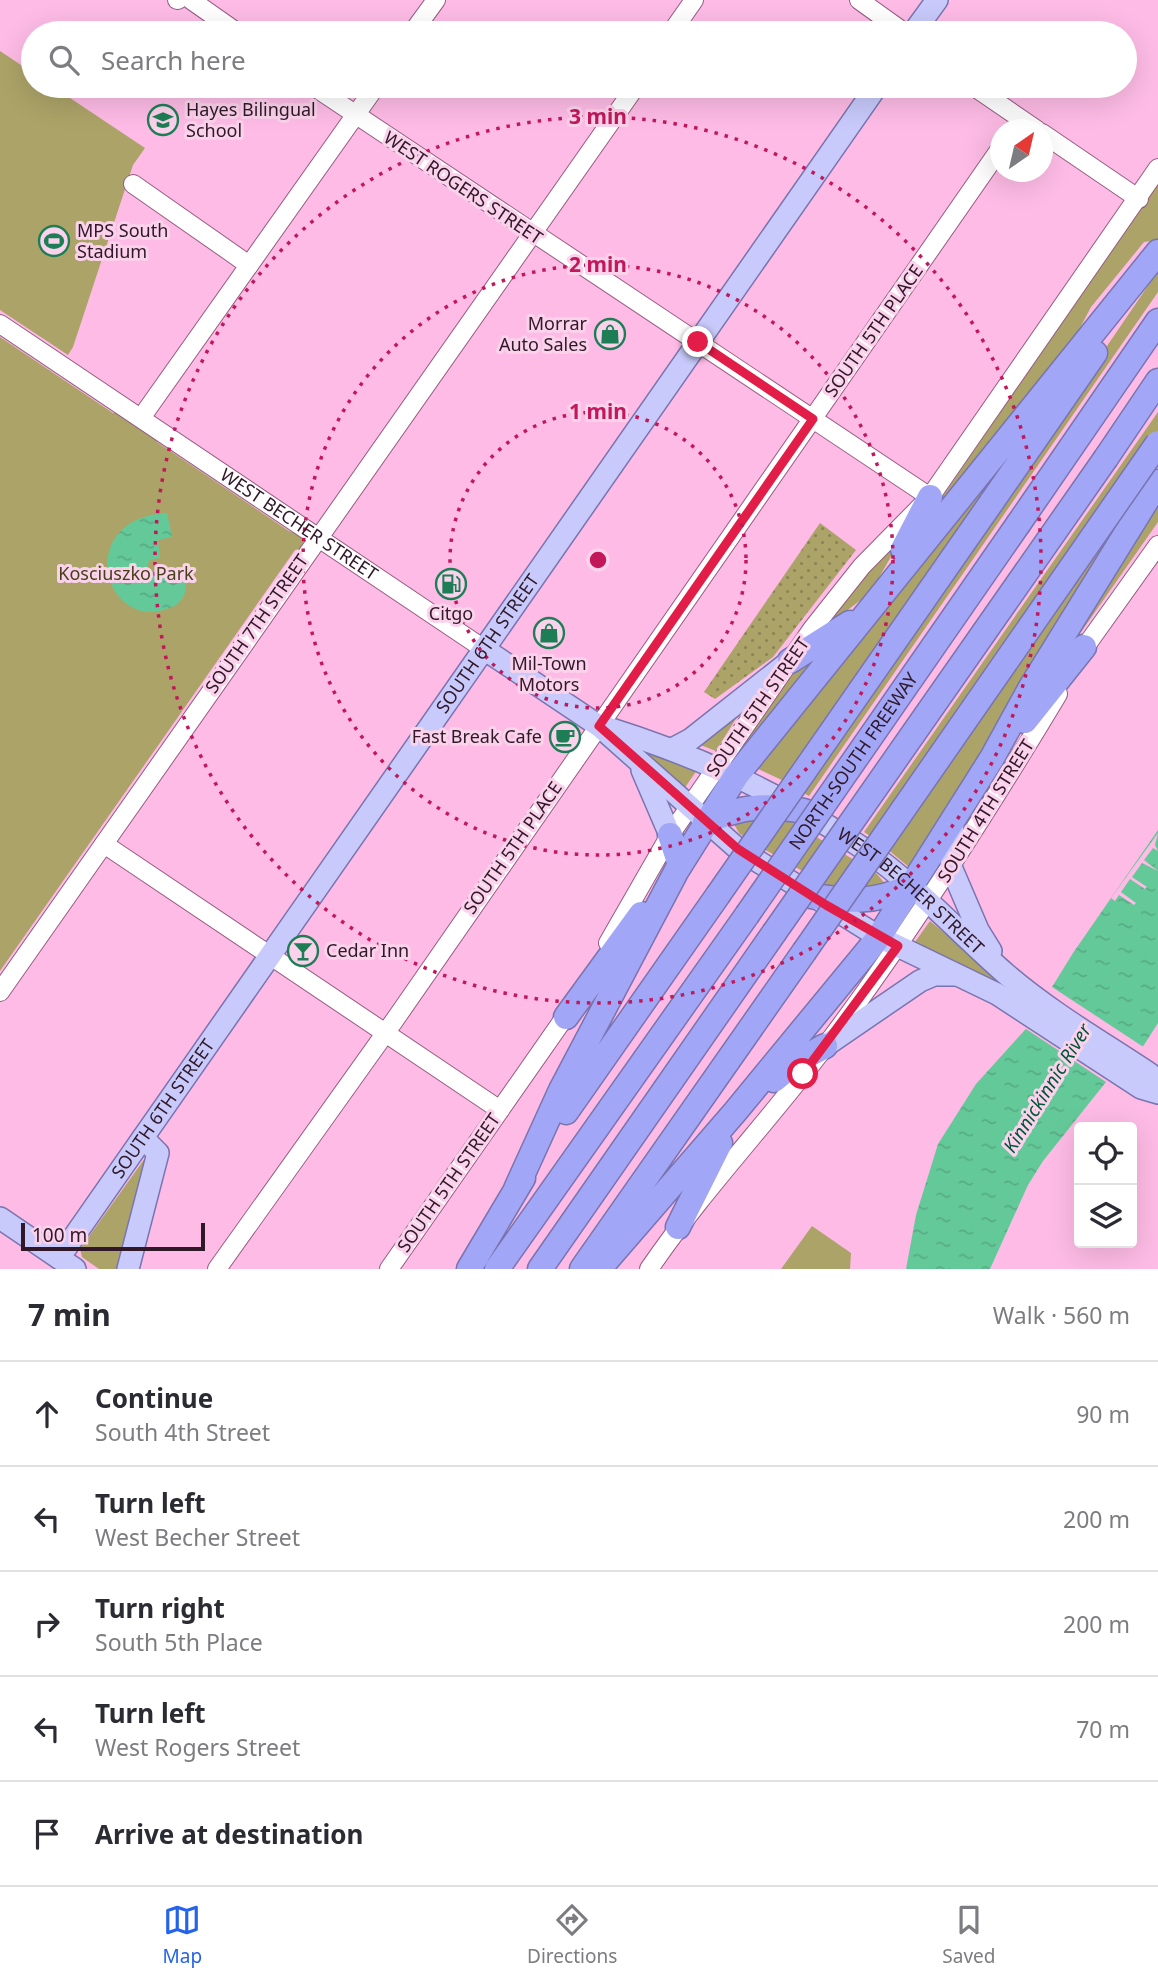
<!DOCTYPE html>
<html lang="en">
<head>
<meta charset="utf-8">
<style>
  :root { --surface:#fff; --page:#f2f2f3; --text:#2b2b33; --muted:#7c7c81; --line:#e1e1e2; --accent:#2563eb }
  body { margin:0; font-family:"Noto Sans",sans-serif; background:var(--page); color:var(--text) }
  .controls { position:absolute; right:21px; bottom:21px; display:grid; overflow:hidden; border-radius:7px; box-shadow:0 7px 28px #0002 }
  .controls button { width:63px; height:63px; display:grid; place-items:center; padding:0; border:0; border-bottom:2px solid var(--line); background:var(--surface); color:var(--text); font:35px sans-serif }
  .compass { position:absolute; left:990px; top:119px; width:63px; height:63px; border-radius:50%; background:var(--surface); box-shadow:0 7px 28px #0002; rotate:34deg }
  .scale { position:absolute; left:21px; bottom:18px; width:184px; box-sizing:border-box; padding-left:7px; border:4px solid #301828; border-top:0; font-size:19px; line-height:24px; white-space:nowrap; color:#301828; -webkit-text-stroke:5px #fad2eb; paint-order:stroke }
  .stop { position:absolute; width:21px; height:21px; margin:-16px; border:5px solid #e11d48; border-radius:50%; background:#fff }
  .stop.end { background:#e11d48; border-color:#fff; box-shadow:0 2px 7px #0008 }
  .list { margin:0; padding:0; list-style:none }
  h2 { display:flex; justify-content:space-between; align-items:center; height:91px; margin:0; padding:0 28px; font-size:30px }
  h2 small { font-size:23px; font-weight:400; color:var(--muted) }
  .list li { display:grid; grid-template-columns:46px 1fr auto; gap:21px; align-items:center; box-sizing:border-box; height:105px; padding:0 28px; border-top:2px solid var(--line) }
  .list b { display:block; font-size:26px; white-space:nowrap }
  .list p { margin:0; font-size:23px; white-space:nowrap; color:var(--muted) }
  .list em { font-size:23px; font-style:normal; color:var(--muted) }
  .icon { flex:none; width:38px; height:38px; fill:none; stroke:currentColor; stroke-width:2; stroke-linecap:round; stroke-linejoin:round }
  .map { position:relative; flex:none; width:1158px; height:1269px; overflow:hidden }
  .search { position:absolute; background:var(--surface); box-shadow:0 7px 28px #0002; left:21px; right:21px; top:21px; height:77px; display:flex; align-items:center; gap:18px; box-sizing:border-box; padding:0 24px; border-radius:38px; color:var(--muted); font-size:26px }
  .sheet { height:616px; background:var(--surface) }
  nav { display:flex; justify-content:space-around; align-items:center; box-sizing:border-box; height:98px; border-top:2px solid var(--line); background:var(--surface); font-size:19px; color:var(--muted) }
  nav a { display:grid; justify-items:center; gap:4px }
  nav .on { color:var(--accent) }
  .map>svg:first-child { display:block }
</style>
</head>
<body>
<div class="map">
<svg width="1158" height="1269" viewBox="0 0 1158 1269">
  <defs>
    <pattern id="garden-dots" width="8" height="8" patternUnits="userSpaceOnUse" patternTransform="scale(1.75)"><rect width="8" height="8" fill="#aca368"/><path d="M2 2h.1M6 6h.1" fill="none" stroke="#8c8456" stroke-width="1.8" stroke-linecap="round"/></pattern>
    <pattern id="water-ripples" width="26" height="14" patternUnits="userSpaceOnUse" patternTransform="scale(1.75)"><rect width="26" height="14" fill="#64c999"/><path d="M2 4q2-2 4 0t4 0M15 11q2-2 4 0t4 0" fill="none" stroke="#57ac84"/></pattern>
  </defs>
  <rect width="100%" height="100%" fill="#fdbbe5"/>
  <!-- green -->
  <path fill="#aca368" d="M0,51L33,73V86H52L145,148L133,165L73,347L68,355L0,310Z
    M1158,182V240L1144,242L1091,307L1061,364L908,547Z
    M1158,271V292L809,796L798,790L1076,392L1107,353L1105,349Z
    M0,337L113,413L118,412L156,438L157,442L289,531L301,536L303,543L300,549L295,550L0,971Z
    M1044,407L786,782L752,766Z
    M1158,412V431L873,838L864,832Z
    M1139,483L1146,488L910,868L885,847Z
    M1158,500V522L1039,692Z
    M892,548H896L870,593L820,631L855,586Z
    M832,639L736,759L732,757L793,670Z
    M740,712L716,751L698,744Z
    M632,740L697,770L684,789Z
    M1012,748L1014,749L959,838L970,807Z
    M731,819H787L877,874L886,885L880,890L832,888L748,840L739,833Z
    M930,921L1004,983L1003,984L915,942Z
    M148,1154L123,1269H99L82,1257L80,1249Z
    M812,1226L851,1253L850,1269H781Z"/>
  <!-- garden -->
  <path fill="url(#garden-dots)" d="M820,523L856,550L773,657L715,699L704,692Z"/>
  <!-- water -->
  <path fill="url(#water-ripples)" d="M167,513L172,537L158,540L160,558L150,560L147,566L154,573L163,569L176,570C189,581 189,594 176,605C105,642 70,518 167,513Z
    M1158,830V1023L1144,1045L1106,1082L1043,1161L1028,1185L990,1269H906L916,1215L938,1144L976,1084L1042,1011L1052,987L1073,953Z"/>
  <!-- pier -->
  <path fill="#fdbbe5" d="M1158,833L1155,845L1158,851L1153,848L1144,860L1158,871L1142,863L1132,877L1147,887L1145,889L1130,879L1121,892L1136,903L1134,905L1119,895L1115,901L1111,898Z
    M1049,985L1145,1048L1109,1084L1023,1027L1039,1009Z"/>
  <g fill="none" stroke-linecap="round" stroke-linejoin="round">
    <!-- minor casing -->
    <g stroke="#965c82" stroke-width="20">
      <g id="minor">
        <path d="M177,0H178"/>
        <path d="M191,0L238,33"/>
        <path d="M859,0L905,33"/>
        <path d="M412,33L436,0"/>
        <path d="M671,33L694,0"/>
        <path d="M313,86L930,497"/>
        <path d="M973,86L1037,130"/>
        <path d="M1042,133L1139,199"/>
        <path d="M133,184L249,265"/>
        <path id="s1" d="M0,324L484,649"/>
        <path d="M141,418L376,86"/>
        <path d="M1078,657L1158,545"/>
        <path d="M104,844L500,1110"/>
        <path d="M608,943L670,835L812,629L862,566L930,497L1158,168"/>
        <path d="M0,992L636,86"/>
        <path d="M217,1269L394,1021L1000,149"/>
        <path d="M389,1269L572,1007"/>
        <path d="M649,1269C703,1190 769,1121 827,1044C911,932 986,814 1058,694"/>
      </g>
    </g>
    <!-- major casing -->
    <g stroke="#7974af" stroke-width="24">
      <g id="major">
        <path d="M913,33L937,0"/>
        <path d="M484,649L599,726L738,849L879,937L997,994L1141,1088L1158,1093"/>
        <path id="s2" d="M605,727C698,756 786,795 867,851C917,886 960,934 1006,974C1050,1012 1102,1042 1150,1074L1158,1084"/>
        <path d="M674,748L691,739L790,661"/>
        <path d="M642,770L670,835"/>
        <path d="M953,819L951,867L978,930L991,951"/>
        <path d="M825,1046L920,981L934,975H955"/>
        <path d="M0,1218L75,1269"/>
        <path id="s3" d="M59,1258L877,86"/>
        <path d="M128,1269L158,1153L143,1138"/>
      </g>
    </g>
    <!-- highway casing -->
    <g stroke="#7974af" stroke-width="27">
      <path id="highway" d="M1106,458L1158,381
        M991,503L1095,353
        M1019,523L1158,321
        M903,549L930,497
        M790,661L850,623
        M1025,721L1084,647
        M705,822C743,806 764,804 804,811
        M670,835L680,865
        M811,896C848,901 875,904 910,886
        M566,1017L641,914
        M774,1080L793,1064L825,1046
        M566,1112L718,895
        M516,1189L561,1090L677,870L736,776L1158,252
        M678,1227L720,1143
        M469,1269L523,1178
        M497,1269L747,915
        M540,1269L774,933
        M582,1269L804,952
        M599,1269L735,1112L879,937L992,758L1031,687L1158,482"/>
    </g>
    <!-- minor -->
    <use href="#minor" stroke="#fff" stroke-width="18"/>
    <!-- major -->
    <use href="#major" stroke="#c7cafa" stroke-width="21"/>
    <!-- highway -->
    <use href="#highway" stroke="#a1a6f7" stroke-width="24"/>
    <!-- highway-bridge casing -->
    <g stroke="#7974af" stroke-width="27" stroke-linecap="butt">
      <g id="highway-bridge">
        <path d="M718,895L991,503"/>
        <path id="s4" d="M747,915L1019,523"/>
        <path d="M774,933L1106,458"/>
        <path d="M804,952L1158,443"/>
      </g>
    </g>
    <!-- highway-bridge -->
    <use href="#highway-bridge" stroke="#a1a6f7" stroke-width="24"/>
  </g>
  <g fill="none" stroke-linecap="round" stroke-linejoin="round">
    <!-- route -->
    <path stroke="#e11d48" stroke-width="9" d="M698,342L813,419L599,726L738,849L826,905L898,946L803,1074"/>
  </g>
  <!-- distance rings -->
  <g fill="none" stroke="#c2185b" stroke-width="3.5" stroke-dasharray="3.5 7">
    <circle cx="598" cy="560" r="148"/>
    <circle cx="598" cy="560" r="295"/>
    <circle cx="598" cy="560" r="443"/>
  </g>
  <!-- icons -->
  <defs>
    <g id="school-ring" transform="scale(1.575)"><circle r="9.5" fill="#fad2eb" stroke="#1d7e56" stroke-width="1.5"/><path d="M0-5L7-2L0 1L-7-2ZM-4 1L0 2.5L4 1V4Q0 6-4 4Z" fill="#1d7e56"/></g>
    <g id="stadium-ring" transform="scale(1.575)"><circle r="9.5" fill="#fad2eb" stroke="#1d7e56" stroke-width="1.5"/><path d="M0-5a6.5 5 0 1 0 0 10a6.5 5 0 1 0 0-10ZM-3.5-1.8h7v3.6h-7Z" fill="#1d7e56"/></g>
    <g id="shop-ring" transform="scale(1.575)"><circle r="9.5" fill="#fad2eb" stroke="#1d7e56" stroke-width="1.5"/><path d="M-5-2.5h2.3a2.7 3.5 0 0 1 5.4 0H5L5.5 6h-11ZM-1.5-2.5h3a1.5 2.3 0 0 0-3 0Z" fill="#1d7e56"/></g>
    <g id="fuel-ring" transform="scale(1.575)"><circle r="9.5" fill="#fad2eb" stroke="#1d7e56" stroke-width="1.5"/><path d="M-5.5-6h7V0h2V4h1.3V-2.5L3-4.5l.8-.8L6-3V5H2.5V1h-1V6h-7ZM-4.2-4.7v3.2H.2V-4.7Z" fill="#1d7e56"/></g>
    <g id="cafe-ring" transform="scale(1.575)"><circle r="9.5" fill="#fad2eb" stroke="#1d7e56" stroke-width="1.5"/><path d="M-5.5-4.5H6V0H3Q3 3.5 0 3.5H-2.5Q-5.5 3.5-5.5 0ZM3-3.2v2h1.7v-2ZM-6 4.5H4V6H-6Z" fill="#1d7e56"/></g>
    <g id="bar-ring" transform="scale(1.575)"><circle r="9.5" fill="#fad2eb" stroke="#1d7e56" stroke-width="1.5"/><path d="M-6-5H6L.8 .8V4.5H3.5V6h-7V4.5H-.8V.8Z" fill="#1d7e56"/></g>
  </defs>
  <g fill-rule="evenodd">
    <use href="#school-ring" x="163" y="120"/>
    <use href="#stadium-ring" x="54" y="241"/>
    <use href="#shop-ring" x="610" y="334"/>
    <use href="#fuel-ring" x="451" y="584"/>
    <use href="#shop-ring" x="549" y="633"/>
    <use href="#cafe-ring" x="565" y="737"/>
    <use href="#bar-ring" x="303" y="951"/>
  </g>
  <g text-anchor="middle" stroke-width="6" stroke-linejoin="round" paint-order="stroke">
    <!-- poi labels -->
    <g font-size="18" fill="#301828" stroke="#fad2eb" text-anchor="start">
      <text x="186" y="116">Hayes Bilingual<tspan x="186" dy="21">School</tspan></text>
      <text x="77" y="237">MPS South<tspan x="77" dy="21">Stadium</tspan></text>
      <text x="587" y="330" text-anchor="end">Morrar<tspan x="587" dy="21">Auto Sales</tspan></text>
      <text x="451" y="620" text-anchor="middle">Citgo</text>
      <text x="549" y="670" text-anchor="middle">Mil-Town<tspan x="549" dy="21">Motors</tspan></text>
      <text x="542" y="743" text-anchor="end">Fast Break Cafe</text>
      <text x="326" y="957">Cedar Inn</text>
    </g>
    <!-- street labels -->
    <g font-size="18" fill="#301828" stroke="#fad2eb">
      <text transform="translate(463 188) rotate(34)" y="6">WEST ROGERS STREET</text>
      <text transform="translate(874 331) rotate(-55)" y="6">SOUTH 5TH PLACE</text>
      <text dy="6" stroke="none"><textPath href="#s1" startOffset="360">WEST BECHER STREET</textPath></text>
      <text transform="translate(257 624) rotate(-55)" y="6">SOUTH 7TH STREET</text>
      <text dy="6" stroke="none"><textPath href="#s3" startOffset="749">SOUTH 6TH STREET</textPath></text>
      <text transform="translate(758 707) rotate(-55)" y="6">SOUTH 5TH STREET</text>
      <text dy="6" stroke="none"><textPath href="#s4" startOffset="187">NORTH-SOUTH FREEWAY</textPath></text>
      <text transform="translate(986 811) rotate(-58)" y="6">SOUTH 4TH STREET</text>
      <text transform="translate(513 848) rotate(-55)" y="6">SOUTH 5TH PLACE</text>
      <text dy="6" stroke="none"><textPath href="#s2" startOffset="350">WEST BECHER STREET</textPath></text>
      <text dy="6" stroke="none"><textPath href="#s3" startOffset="182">SOUTH 6TH STREET</textPath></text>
      <text transform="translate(449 1183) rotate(-55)" y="6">SOUTH 5TH STREET</text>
    </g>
    <!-- park labels -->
    <g font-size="18" fill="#464017" stroke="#fad2eb">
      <text x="126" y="580">Kosciuszko Park</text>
    </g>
    <!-- water labels -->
    <g font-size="19" font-style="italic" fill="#005537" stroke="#fad2eb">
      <text transform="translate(1047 1088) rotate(-58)" y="7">Kinnickinnic River</text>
    </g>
  </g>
  <circle cx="598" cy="560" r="10" fill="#c2185b" stroke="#fad2eb" stroke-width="3.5"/>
  <g font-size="21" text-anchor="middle" font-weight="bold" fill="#c2185b" stroke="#fad2eb" stroke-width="6" stroke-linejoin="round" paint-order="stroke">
    <text x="598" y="124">3 min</text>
    <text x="598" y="272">2 min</text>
    <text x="598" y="419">1 min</text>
  </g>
</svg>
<div class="controls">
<button><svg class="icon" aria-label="locate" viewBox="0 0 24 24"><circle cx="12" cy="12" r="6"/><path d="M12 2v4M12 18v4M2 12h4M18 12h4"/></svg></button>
<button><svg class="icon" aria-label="layers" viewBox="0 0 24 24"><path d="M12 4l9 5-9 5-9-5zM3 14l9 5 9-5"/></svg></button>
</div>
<svg class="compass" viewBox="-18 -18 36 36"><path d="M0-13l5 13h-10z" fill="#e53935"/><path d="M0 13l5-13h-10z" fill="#7c7c81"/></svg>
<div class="scale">100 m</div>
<div class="stop" style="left:803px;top:1074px"></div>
<div class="stop end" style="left:698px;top:342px"></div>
<div class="search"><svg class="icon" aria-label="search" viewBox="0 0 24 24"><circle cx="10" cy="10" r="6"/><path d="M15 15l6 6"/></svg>Search here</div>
</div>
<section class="sheet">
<h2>7 min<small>Walk · 560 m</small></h2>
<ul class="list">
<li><svg class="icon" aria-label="ahead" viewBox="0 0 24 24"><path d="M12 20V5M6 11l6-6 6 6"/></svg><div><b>Continue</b><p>South 4th Street</p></div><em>90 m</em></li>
<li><svg class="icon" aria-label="left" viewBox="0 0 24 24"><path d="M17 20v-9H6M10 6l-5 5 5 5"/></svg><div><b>Turn left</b><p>West Becher Street</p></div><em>200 m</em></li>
<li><svg class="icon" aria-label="right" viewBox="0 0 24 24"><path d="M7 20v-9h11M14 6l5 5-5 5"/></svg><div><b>Turn right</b><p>South 5th Place</p></div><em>200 m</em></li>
<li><svg class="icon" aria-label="left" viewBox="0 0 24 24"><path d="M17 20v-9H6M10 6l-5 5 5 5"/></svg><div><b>Turn left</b><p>West Rogers Street</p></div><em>70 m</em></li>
<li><svg class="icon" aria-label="arrive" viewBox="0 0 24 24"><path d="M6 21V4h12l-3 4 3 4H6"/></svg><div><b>Arrive at destination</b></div></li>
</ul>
</section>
<nav>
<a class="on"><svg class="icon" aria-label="map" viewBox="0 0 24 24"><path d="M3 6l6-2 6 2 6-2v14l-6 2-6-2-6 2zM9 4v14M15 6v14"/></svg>Map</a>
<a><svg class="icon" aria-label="directions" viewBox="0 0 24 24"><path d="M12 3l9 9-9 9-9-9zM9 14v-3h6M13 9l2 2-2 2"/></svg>Directions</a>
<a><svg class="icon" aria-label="saved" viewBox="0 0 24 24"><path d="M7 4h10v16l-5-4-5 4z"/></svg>Saved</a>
</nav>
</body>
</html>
